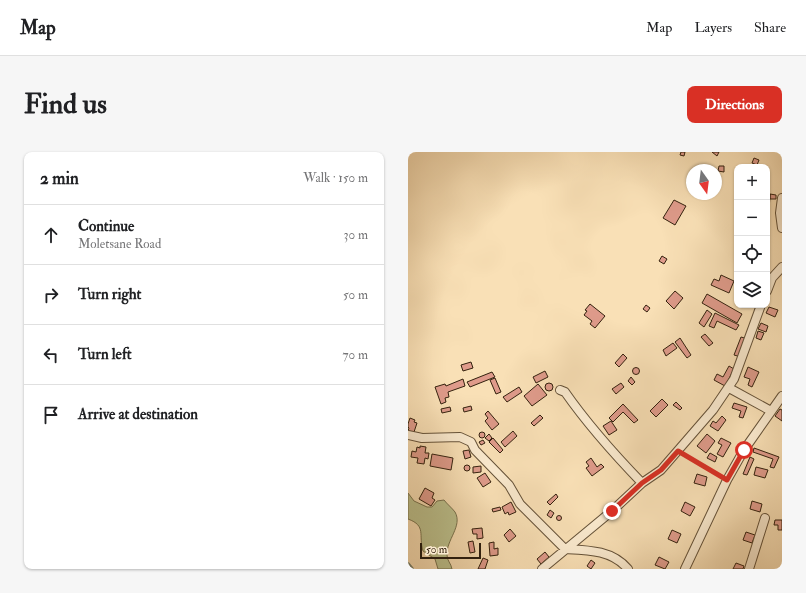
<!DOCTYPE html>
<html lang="en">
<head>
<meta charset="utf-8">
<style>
  :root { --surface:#fff; --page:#f6f6f6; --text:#202124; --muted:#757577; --line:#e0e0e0; --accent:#d93025 }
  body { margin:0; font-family:"IM FELL Double Pica",serif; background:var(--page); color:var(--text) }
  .controls { position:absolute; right:12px; top:12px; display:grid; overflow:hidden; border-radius:8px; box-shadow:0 1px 3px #0004 }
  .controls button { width:36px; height:36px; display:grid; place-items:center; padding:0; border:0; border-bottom:1px solid var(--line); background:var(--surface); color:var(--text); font:20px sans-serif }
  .compass { position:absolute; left:278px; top:12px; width:36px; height:36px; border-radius:50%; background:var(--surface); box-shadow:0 1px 3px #0004; rotate:166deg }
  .scale { position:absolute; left:12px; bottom:10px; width:61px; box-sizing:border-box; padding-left:4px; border:2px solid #33210e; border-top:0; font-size:11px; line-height:14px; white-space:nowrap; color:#33210e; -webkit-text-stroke:3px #fbebd0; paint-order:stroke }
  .stop { position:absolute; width:12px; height:12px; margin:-9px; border:3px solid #d93025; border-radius:50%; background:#fff }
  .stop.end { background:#d93025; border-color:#fff; box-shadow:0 1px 4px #0008 }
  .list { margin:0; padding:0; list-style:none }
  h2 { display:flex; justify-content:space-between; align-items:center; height:52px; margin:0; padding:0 16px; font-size:17px }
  h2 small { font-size:13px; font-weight:400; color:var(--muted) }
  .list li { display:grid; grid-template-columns:26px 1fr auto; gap:12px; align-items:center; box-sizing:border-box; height:60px; padding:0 16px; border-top:1px solid var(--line) }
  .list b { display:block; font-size:15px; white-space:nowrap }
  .list p { margin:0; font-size:13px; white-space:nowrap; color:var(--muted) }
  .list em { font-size:13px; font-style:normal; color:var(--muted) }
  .icon { flex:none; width:22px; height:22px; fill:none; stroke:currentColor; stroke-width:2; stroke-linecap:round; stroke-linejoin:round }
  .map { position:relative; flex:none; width:374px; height:417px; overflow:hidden; border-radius:8px }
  header { display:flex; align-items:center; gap:24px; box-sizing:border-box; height:56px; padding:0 20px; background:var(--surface); border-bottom:1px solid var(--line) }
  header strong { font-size:19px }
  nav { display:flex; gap:22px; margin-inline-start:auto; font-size:14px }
  .intro { display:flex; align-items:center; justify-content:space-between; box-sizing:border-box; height:96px; padding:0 24px }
  h1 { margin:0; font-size:28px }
  .button { padding:10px 18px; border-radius:8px; background:var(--accent); color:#fff; font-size:14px; font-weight:700 }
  main { display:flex; gap:24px; padding:0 24px }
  aside { flex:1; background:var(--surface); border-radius:8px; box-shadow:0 1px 3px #0004 }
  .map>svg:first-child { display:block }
</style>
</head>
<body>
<header>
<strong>Map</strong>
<nav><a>Map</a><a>Layers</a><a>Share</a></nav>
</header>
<div class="intro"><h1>Find us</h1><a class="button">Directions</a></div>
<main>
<aside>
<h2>2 min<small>Walk · 150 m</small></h2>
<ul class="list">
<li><svg class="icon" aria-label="ahead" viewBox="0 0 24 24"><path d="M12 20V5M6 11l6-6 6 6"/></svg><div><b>Continue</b><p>Moletsane Road</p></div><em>30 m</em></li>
<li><svg class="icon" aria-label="right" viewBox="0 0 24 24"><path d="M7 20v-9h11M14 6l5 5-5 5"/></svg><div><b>Turn right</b></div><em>50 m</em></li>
<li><svg class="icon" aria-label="left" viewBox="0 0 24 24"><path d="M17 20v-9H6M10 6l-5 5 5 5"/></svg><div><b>Turn left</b></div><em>70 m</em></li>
<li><svg class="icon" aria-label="arrive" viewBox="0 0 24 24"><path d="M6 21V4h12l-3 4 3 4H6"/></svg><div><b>Arrive at destination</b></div></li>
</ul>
</aside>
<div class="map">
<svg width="374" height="417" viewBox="0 0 374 417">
  <rect width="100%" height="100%" fill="#f9e0b6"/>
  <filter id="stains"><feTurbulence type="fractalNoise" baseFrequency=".005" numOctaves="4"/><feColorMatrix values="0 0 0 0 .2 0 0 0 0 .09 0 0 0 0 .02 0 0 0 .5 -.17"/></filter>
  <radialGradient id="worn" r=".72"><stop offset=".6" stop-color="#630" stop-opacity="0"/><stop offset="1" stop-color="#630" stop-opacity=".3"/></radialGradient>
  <!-- green -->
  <path fill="#bcc28f" stroke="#78724e" d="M0,341L6,349L19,355H24L29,349L36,348C39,352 44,356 47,360C55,374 38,388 39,403C39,409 43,411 44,417H30L27,407L15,399C10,383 19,374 0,367Z"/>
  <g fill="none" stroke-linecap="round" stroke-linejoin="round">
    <!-- stream -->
    <path stroke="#737f6f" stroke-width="2.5" d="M0,411L5,417"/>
  </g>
  <!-- building -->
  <path fill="#df9b8b" stroke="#33210e" d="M273,0H277L276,4L272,3Z
    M304,0H311L309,4Z
    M346,6L351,8L349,13L344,11Z
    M311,14H316V20L310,19Z
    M359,42H362L361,60H359Z
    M362,42L368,43V47H362Z
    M266,48L278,54L267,73L255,66Z
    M254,104L259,107L256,112L251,109Z
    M313,123L326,129L321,141L303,133L306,127L311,129Z
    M267,139L275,146L266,157L258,149Z
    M299,142L334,162L329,171L294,151Z
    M182,152L197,164L187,176L182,172L184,169L176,163L179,159L177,158Z
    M238,153L242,156L239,160L235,157Z
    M361,155L370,158L367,165L358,161Z
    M299,158L304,162L296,175L291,171Z
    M307,161L331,173L328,178L309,169L306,176L301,174Z
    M353,171L360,174L358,180L350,177Z
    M350,179L356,181L353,188L348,186Z
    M297,182L305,191L301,194L293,185Z
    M333,185L340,187L333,205L326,203Z
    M272,186L283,203L279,206L267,190Z
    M265,191L269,196L258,204L255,198Z
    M215,202L219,206L211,215L207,211Z
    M63,210L65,216L55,219L53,213Z
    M321,214L326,217L317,234L306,228L309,222L315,225Z
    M340,215L351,220L344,235L340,233L342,227L336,225Z
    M224.5 219a3.5 3.5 0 1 1 7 0a3.5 3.5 0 1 1-7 0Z
    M137,219L140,225L128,231L125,225Z
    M84,220L87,225L62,235L59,230Z
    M223,225L227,230L224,233L220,229Z
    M87,226L93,240L88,242L82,228Z
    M55,227L57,234L40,240L41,245L37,246L38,250L33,252L27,235L37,232L38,234Z
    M213,231L216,235L208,242L204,237Z
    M137 235a4 4 0 1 1 8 0a4 4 0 1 1-8 0Z
    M130,232L139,243L124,254L116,244Z
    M111,235L114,240L99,250L95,245Z
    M254,247L260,253L248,265L242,259Z
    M268,250L274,256L272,258L265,253Z
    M326,251L339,255L335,266L331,265L333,259L324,256Z
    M215,252L230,268L226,271L215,260L205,270L201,266Z
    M63,254L64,258L56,260L55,256Z
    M42,255L43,259L34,261L33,257Z
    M372,257L374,258V269L367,264Z
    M80,259L91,272L84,278L77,269L80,266L77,262Z
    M132,263L135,266L126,274L123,271Z
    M314,264L318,268L310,279L302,274L305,269L308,271Z
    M2,266L7,268L6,270L9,271L6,280L0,279L1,276L0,275V272Z
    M203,269L209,278L201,283L195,274Z
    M105,279L109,284L97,295L93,290Z
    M71 283a3 3 0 1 1 6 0a3 3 0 1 1-6 0Z
    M81,282L84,286L81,289L77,286Z
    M299,282L307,289L298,301L289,294Z
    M85,286L95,298L92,301L81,290Z
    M313,286L323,291L315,305L309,302L314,293L310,291Z
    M75,288L77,291L73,293L71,290Z
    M12,294L18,295L17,301H21L20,307L17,306L16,312L9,311L10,306L3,305L4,299L8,300L9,295L12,296Z
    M346,296L371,305L366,316L362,315L365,307L345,300Z
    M61,298L63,305L57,307L55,299Z
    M302,301L309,305L307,310L299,306Z
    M24,302L45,306L43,318L22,314Z
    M342,305L346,307L339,323L335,322Z
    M183,306L189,315L193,312L196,315L184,324L178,316L181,314L178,310Z
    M56 316a3 3 0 1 1 6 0a3 3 0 1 1-6 0Z
    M73,314V320L65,321V315Z
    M348,315L360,318L357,326L346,323Z
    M77,321L83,330L75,335L69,326Z
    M289,322L299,325L297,334L286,331Z
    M17,336L26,341L24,346L27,348L23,354L11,347Z
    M148,342L150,345L142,353L139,350Z
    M344,349L354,352L352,360L342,357Z
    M103,350L108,360L101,363L100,360L97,362L94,355Z
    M277,350L287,355L282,364L273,359Z
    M92,355L93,358L85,360L84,357Z
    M142,358L146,361L143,366L139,363Z
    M148.5 366a2.5 2.5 0 1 1 5 0a2.5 2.5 0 1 1-5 0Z
    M367,368H374V378H370V373H366Z
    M74,376L75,386L69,387V382H65L64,377Z
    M102,377L108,384L101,390L96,383Z
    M264,378L273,382L269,391L260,387Z
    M338,380L347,383L344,391L335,388Z
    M65,389L67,400L62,401L60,390Z
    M86,390V397L90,396V403L82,404L81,391Z
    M137,400L141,405L133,412L129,407Z
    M251,405L261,410L257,417L247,413Z
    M75,406L80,408L77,417H70Z
    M183,408L187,411L183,417L179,414Z
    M328,411L336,414L335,417H325Z"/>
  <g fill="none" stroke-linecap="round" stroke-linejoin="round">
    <!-- minor casing -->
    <g stroke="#645138" stroke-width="10">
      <path id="minor" d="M374,46L372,61L374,76
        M359,139L364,126L374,115
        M321,236L363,259
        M152,238L157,240C180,273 206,302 234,331
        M0,283L14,286L52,285L63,290L67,298L101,333L112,352L157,397C180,398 204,398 220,417
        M134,417L204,359L234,331L253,318L305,258L326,227L353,153
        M277,417L319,328L336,298L374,244
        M341,417L357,366"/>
    </g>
    <!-- path -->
    <path stroke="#33210e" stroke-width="1.5" stroke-dasharray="1 2" stroke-linecap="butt" d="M276,303L312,324"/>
    <!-- minor -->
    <use href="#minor" stroke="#fbebd0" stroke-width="8"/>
  </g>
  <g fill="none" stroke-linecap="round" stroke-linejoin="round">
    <!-- route -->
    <path stroke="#d93025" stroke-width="5" d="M204,359L234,331L253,318L270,299L319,328L336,298"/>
  </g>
  <rect width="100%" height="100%" filter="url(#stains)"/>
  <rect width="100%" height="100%" fill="url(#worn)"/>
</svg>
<div class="controls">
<button>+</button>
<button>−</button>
<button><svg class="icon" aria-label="locate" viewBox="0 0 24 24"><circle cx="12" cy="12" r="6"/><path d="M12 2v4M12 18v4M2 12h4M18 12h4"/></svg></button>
<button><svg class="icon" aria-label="layers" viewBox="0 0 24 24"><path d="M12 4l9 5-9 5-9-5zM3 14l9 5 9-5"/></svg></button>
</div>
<svg class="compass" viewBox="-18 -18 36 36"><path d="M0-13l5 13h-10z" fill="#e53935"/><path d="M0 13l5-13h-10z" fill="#757577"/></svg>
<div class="scale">50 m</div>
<div class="stop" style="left:336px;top:298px"></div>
<div class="stop end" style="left:204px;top:359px"></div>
</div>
</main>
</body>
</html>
